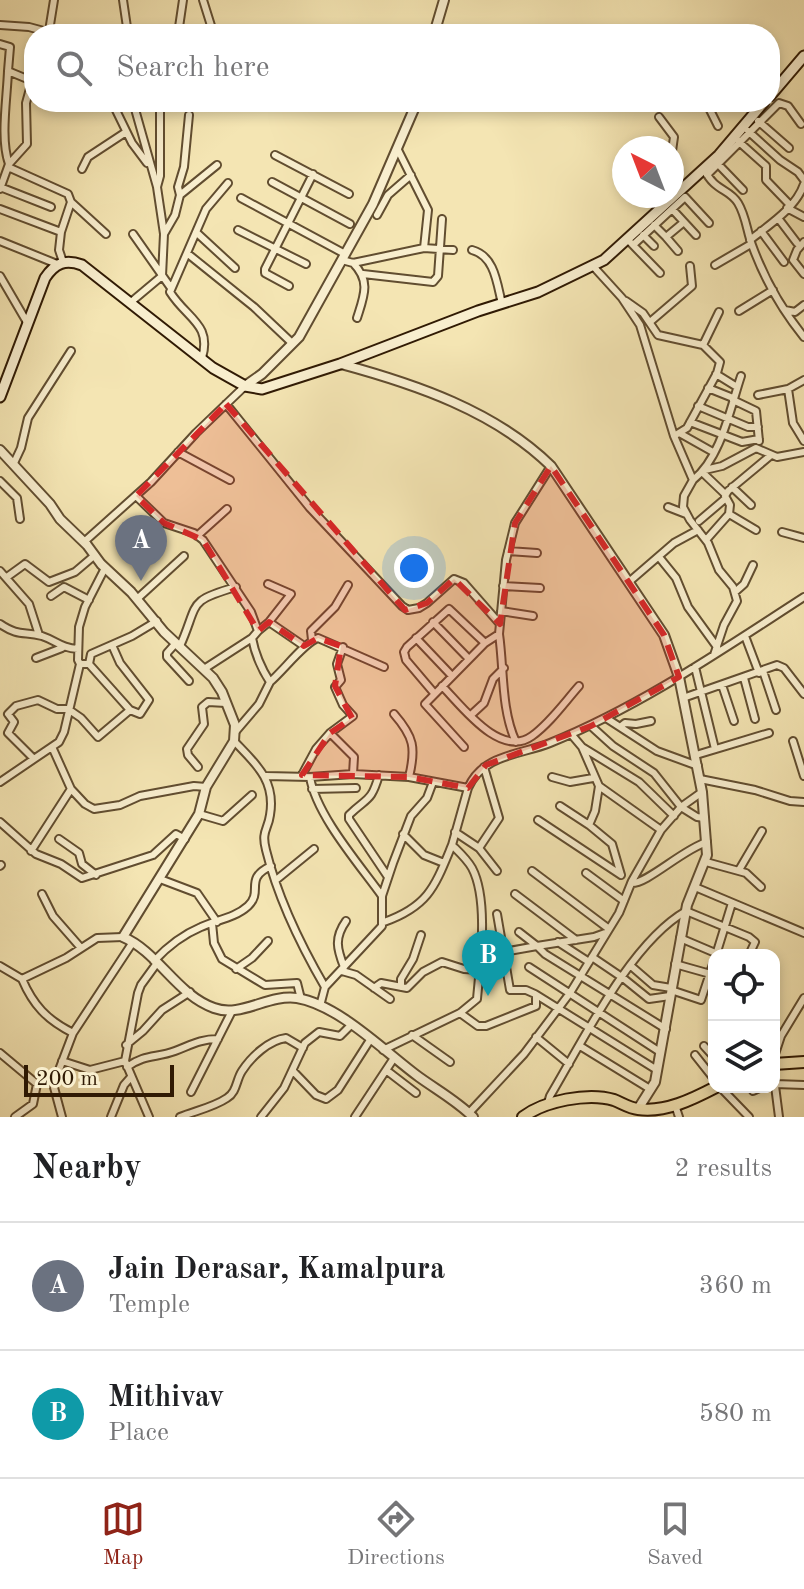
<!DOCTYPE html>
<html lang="en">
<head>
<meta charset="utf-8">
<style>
  :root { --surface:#fff; --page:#f6f6f6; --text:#202124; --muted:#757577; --line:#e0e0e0; --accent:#8f2418 }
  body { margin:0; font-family:"Old Standard TT",serif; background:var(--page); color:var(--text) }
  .controls { position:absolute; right:24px; bottom:24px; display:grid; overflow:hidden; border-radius:16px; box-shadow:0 4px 12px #0003 }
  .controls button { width:72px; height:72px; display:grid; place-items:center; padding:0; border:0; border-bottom:2px solid var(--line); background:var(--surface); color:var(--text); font:40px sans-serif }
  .compass { position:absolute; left:612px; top:136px; width:72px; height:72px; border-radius:50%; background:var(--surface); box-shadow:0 4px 12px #0003; rotate:318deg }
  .scale { position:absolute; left:24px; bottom:20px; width:150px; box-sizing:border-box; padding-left:8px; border:4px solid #301a04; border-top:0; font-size:22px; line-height:28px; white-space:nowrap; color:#301a04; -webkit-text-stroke:6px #f8eece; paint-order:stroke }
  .you { position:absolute; left:414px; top:568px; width:28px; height:28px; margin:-20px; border:6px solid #fff; border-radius:50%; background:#1a73e8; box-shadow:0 0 0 12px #1a73e833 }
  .badge { display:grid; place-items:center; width:52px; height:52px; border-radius:50%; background:var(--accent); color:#fff; font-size:26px; font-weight:700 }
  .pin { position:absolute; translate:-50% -66px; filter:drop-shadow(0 2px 4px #0008) }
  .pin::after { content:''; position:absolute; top:42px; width:28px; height:24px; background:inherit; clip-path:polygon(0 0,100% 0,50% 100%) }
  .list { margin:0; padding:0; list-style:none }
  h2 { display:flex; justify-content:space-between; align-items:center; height:104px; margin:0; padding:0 32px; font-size:34px }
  h2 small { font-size:26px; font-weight:400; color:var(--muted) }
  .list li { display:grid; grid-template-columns:52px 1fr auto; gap:24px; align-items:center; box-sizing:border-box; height:128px; padding:0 32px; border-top:2px solid var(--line) }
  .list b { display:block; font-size:30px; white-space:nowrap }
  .list p { margin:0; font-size:26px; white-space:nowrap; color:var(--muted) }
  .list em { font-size:26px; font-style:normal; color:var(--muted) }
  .icon { flex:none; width:44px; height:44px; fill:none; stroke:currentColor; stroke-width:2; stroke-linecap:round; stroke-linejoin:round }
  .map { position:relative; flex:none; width:804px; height:1117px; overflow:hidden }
  .search { position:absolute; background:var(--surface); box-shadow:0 4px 12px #0003; left:24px; right:24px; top:24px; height:88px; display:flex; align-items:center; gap:20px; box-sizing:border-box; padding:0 28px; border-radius:32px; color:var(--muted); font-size:30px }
  .sheet { height:360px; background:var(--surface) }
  nav { display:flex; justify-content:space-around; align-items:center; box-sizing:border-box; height:112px; border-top:2px solid var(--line); background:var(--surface); font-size:22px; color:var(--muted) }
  nav a { display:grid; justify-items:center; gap:4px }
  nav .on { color:var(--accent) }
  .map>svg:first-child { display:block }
</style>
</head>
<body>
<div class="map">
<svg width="804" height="1117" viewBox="0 0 804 1117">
  <rect width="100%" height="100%" fill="#f4e5b3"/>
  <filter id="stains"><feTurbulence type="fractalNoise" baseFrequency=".0025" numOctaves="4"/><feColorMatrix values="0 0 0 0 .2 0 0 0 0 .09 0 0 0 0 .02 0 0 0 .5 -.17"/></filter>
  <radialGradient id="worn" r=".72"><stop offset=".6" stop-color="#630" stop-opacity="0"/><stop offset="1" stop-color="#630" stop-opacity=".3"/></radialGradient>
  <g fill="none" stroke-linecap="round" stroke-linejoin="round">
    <!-- minor casing -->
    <g stroke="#614d30" stroke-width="10">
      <path id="minor" d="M123,0L128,34
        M203,0L213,32
        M0,25L29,27L55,34
        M49,31L54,0
        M178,34L183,0
        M0,44L10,47L8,71L32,81
        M8,71C7,99 0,139 9,164
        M112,102L132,143L147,163
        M706,102L718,126
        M748,102L755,113
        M659,117L674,137L672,151
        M758,121L789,148
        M748,131L780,160L798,172L804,180
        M738,141L766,166V180L790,205
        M397,148L428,210L424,248L453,250
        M275,155L349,194
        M717,163L743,190
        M8,167L68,194L71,202L61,232
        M82,169L88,157L126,132
        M704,169C715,192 729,188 738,203C746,216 747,232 752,245C764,278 782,310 804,337
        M707,175L779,103L788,106L801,124
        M272,182L350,224
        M0,187L51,207
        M157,187L160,176V102
        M0,189L9,164L27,144L26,103L34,74
        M180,195L178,187L184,167L189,115
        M241,198L345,254
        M71,202L106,234
        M787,208L804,217
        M0,209L61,232L59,250L63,262
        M672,209L696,235
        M377,215L388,195L411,175
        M778,218L797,243
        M654,225L666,237L684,222
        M238,230L306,264
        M761,231L784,262
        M197,233L235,268
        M133,234L171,288
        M164,234L175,215L180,195L217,165
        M643,235L654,246
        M666,237L678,251
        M750,240C769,225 796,208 804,184
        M0,241L57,264
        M630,242L660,273
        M804,242L797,250L793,260L804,274
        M633,245L685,197L709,223
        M472,250C495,256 497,284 502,304
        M188,254L254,307L292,343
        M342,260L353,263L424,248
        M353,263C371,281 364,296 357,318
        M592,265L622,298L640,325L674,436L693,480L684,496L683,507L690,520L708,543L719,570L733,587L737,601L724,625L714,655
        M715,265L751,244
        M363,274L433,282L438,276L442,219
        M0,276L28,324
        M289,286L265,273V269L313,174
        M626,301L643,313L658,335L703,345L720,362L717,373L687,428L674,436
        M131,302L162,276L164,234L157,187L133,102
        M785,310L795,312L804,305
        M739,311L773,290
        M650,322L692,286L690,266
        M703,345L719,312
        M202,358C212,324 187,319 170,292L206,209L228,183
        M716,374L737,387
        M708,388L733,398
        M788,389L793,423L804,441
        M758,395L788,389L804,380
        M733,400L756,411L759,441
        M226,404L310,508L402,606L408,610L419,608L427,603L454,579L464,583L500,624
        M698,406L748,427H758
        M690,422L742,442L759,439
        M681,434L713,452
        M178,452L230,480
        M14,463L21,448L28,418L71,351
        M705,470L722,466L756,448L777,457L804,452
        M702,472L725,494
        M693,480C721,458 730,409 741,376
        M0,481L17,498L20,519
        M732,487L751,505
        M136,496L164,523L194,533L203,540L251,612L258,631L252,638C255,654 261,668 270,682L259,704L236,731
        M668,507L686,514
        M729,514L730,505L725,496L728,491L770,456
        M699,521L726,498
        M782,532L804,538
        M197,536L227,509
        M706,540L729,514L756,530
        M84,542L151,482L196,433L245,386
        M508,551L537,553
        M659,557L676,578L688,607L717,647
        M0,571L29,604L39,635
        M7,577L25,564L49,582L75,572L95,555
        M630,581L674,543L698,530
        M503,586L540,588
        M735,592L744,584L753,565
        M51,596L64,587L89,600
        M137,599L184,556
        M501,611L533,616
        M269,622L304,646
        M433,622L469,659
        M0,624C19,637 24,631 42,636C57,641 61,648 78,649
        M258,631L269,622L291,594L268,584
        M499,634C504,669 501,710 516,742
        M745,636L759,673
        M416,638L452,676
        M312,640L311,631L335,607L348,585
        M176,643L167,653V657L189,681
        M112,645L120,663L149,700L140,714L130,710
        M180,646C199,604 186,601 236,587
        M36,658L62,648
        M80,664L78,660L79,627L85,607L105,568
        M695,667L715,749
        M204,669L252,638
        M763,671L776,710
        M744,678L755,719
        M270,682C283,671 305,642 318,638L384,667
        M722,685L734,721
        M442,686C461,705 500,759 532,736C550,723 564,703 579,686
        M434,693L406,660L404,652L407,647L449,609L485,643
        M683,698L777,665L784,668L804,694
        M394,714C414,737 416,748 409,777
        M471,715L484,703L493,679L504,668
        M606,718L657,751L698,766
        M591,726L613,746L654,773L681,807L697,817L705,818
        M620,727L625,723L636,724L651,721
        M330,733L354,757L353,774
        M571,734L582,747L599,786L595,811L589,825L612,844L621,875
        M234,741C255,763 276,780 270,815C268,830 261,831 266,850C278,899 300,944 325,987L320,1006
        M793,741L804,776
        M464,747L425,704L485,643L499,634L506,560L515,523L551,466
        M582,747L639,782L674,816
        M53,749L71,789L85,804L94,809L120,805L140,796L194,786L206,787
        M696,755L769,733
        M33,758L8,733L14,722L8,714L16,706L38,700L57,709H68L81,718L98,737L130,710L89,664
        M198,767L188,755L187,749L204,724L202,707L208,702L226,703
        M302,775L316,749L330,733L353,716L343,705L335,687L341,680L337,664L343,647
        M379,775C371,803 367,797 349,815V819L388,877
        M266,776L310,777L353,774L409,777L468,788C483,754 520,755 550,743C641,706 722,650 804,597
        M310,777C316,815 359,864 382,896
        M552,777L570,782L593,778
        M700,779L755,790L790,801L804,802
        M0,782L59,742L64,732L80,664H89L91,654L132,636L157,621
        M599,786L661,830
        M312,789L356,788
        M560,806L589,825
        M199,814L223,821L252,795
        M538,820L621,875
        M0,822L36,854L61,864L82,878L153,855L176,834L185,839
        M455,832L479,848L497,871
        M403,834L424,855L444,863
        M59,839L79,853L82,864L96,875
        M479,848L499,818L484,767
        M31,851L71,789
        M706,862L746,873L761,887
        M0,866L1,865
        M739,870L762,831
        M532,871L609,929
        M586,873L624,901
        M160,879L197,893L217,922
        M276,880L314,849
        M631,883C646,885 683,849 707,842
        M695,887L804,933
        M42,894L53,916L81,948
        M515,894L576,940
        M497,914L510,990H526L535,994L657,1070
        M384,922C429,906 435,886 452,845
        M212,923L214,943L222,959L265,985L297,983L301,999
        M605,933L594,937L537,946L545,954L666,1029
        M680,938L720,955
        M558,942L589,962
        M716,955L732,903
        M481,956L537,946L519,932
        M592,957L623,978L649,999L670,996
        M154,961C168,946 182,935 201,927C216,920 235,918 248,906C264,891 243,879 271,866
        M675,964L714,975
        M0,966L22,979L66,958L97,938L123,937
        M631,966L653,985L671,988
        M344,967C337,949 334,938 346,921
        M529,967L660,1052
        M236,969L252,958L268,941
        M342,971L356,975L390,999
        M22,979C33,1005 47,1020 73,1033
        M325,987L382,926V896L393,863L411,816L427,798L433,782
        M401,987V979L413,959L421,935
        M374,988L381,983L407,988L423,972L442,962L464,969L479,970
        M671,990L701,1000L714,961
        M460,1013L478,1026H486L536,1006V995
        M412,1035L450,1062
        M536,1037L569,1064
        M126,1045L143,1031L162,1010L190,992
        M580,1046L650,1089
        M704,1046L714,1057
        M383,1050L460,1013L477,999C480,964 489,900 472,868C467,859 459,852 452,845L468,788
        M0,1053L37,1084L52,1080
        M695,1055L714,1079
        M774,1057L781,1036L804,998
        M62,1061L90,1070L125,1061
        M127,1067C145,1054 156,1058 175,1051C191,1045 200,1039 218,1039
        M386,1070L416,1093
        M293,1071L316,1095L326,1099L338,1090L370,1040
        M774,1078L779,1117
        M775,1084L804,1085
        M720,1087L749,1117
        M753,1091L762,1087
        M191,1092L232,1011
        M675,1105L679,1117
        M547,1106L550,1096C583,1041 630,943 686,911L749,937L755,942L749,955
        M469,1113L524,1054L570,993L619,913L632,881L661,830L681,807L702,792
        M15,1117L33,1104L37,1084
        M62,1117L52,1080L57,1075L73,1033L133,942
        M111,1117L124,1085L131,1077
        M149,1117L125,1061L138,993L141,985L157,963
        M180,1117C195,1111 214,1107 227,1098C237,1092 236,1080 242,1071C251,1057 269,1040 286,1038L303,1048
        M261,1117L284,1088L305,1043L319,1032L340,1036L351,1025
        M355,1117L394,1058"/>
    </g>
    <!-- tertiary casing -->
    <g stroke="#614d30" stroke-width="12">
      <path id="tertiary" d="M434,34L444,0
        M341,364C415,384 495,411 551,466L664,635L679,677L702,792L707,855L687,905L655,1082L638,1109
        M245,386L262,374L299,337L373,204L417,102
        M0,450L50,504L60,519L87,545L101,564L131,592L164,632L213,678L222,692L235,725L234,741L206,787L199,814L123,937C158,952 177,995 214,1008C241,1018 268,994 297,998C339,1005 385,1052 419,1077C437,1090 457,1101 473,1117"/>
    </g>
    <!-- secondary casing -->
    <g stroke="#301a04" stroke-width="13">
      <path id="secondary" d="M770,96L804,56
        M0,397L45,278C55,263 65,259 82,265L213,368L245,386L262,389L340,364L478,311L538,292L604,260L719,155L764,102"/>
    </g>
    <!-- primary casing -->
    <g stroke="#301a04" stroke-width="14">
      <path id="primary" d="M774,1064L804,1062
        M523,1117C544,1101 588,1092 614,1100C622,1103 629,1108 638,1109C665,1113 693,1099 716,1087"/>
    </g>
    <!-- minor -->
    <use href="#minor" stroke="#f8eece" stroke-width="6"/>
    <!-- tertiary -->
    <use href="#tertiary" stroke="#f8eece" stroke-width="8"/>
    <!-- secondary -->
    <use href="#secondary" stroke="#f8eece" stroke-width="9"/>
    <!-- primary -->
    <use href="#primary" stroke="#f4e5b3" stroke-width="10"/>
  </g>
  <!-- marked area -->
  <path fill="#d62828" fill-opacity="0.2" stroke="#d62828" stroke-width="6" stroke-dasharray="16 10" stroke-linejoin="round" d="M226,404L405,610L427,603L454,579L500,624L515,523L551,466L664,635L679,677L591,726L486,765L468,788L409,777L302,775L330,733L352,718L335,686L341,646L318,638L304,646L269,622L258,631L203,540L164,523L136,496Z"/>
  <rect width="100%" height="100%" filter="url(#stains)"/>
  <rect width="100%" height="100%" fill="url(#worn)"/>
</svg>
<div class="controls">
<button><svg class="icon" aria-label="locate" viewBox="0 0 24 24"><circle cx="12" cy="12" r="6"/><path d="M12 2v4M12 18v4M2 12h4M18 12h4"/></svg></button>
<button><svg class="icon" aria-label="layers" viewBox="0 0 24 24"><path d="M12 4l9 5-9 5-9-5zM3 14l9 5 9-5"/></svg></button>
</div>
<svg class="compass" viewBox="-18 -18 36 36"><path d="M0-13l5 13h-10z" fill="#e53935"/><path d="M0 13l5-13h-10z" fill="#757577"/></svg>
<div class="scale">200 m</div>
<div class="you"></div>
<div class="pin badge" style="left:141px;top:581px;background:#6b7280">A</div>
<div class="pin badge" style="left:488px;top:996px;background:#0f9aa8">B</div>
<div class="search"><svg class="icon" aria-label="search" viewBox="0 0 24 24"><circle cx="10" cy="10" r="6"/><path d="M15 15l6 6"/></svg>Search here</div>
</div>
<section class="sheet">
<h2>Nearby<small>2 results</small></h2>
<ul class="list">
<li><span class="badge" style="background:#6b7280">A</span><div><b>Jain Derasar, Kamalpura</b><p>Temple</p></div><em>360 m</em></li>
<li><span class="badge" style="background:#0f9aa8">B</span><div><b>Mithivav</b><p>Place</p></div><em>580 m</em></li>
</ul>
</section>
<nav>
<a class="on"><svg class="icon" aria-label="map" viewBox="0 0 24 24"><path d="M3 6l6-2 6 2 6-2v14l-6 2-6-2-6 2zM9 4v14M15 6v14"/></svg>Map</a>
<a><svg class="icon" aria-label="directions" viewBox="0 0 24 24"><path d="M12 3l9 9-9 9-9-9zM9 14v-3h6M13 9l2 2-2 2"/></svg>Directions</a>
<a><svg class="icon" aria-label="saved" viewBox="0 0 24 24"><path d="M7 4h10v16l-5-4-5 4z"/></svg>Saved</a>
</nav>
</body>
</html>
